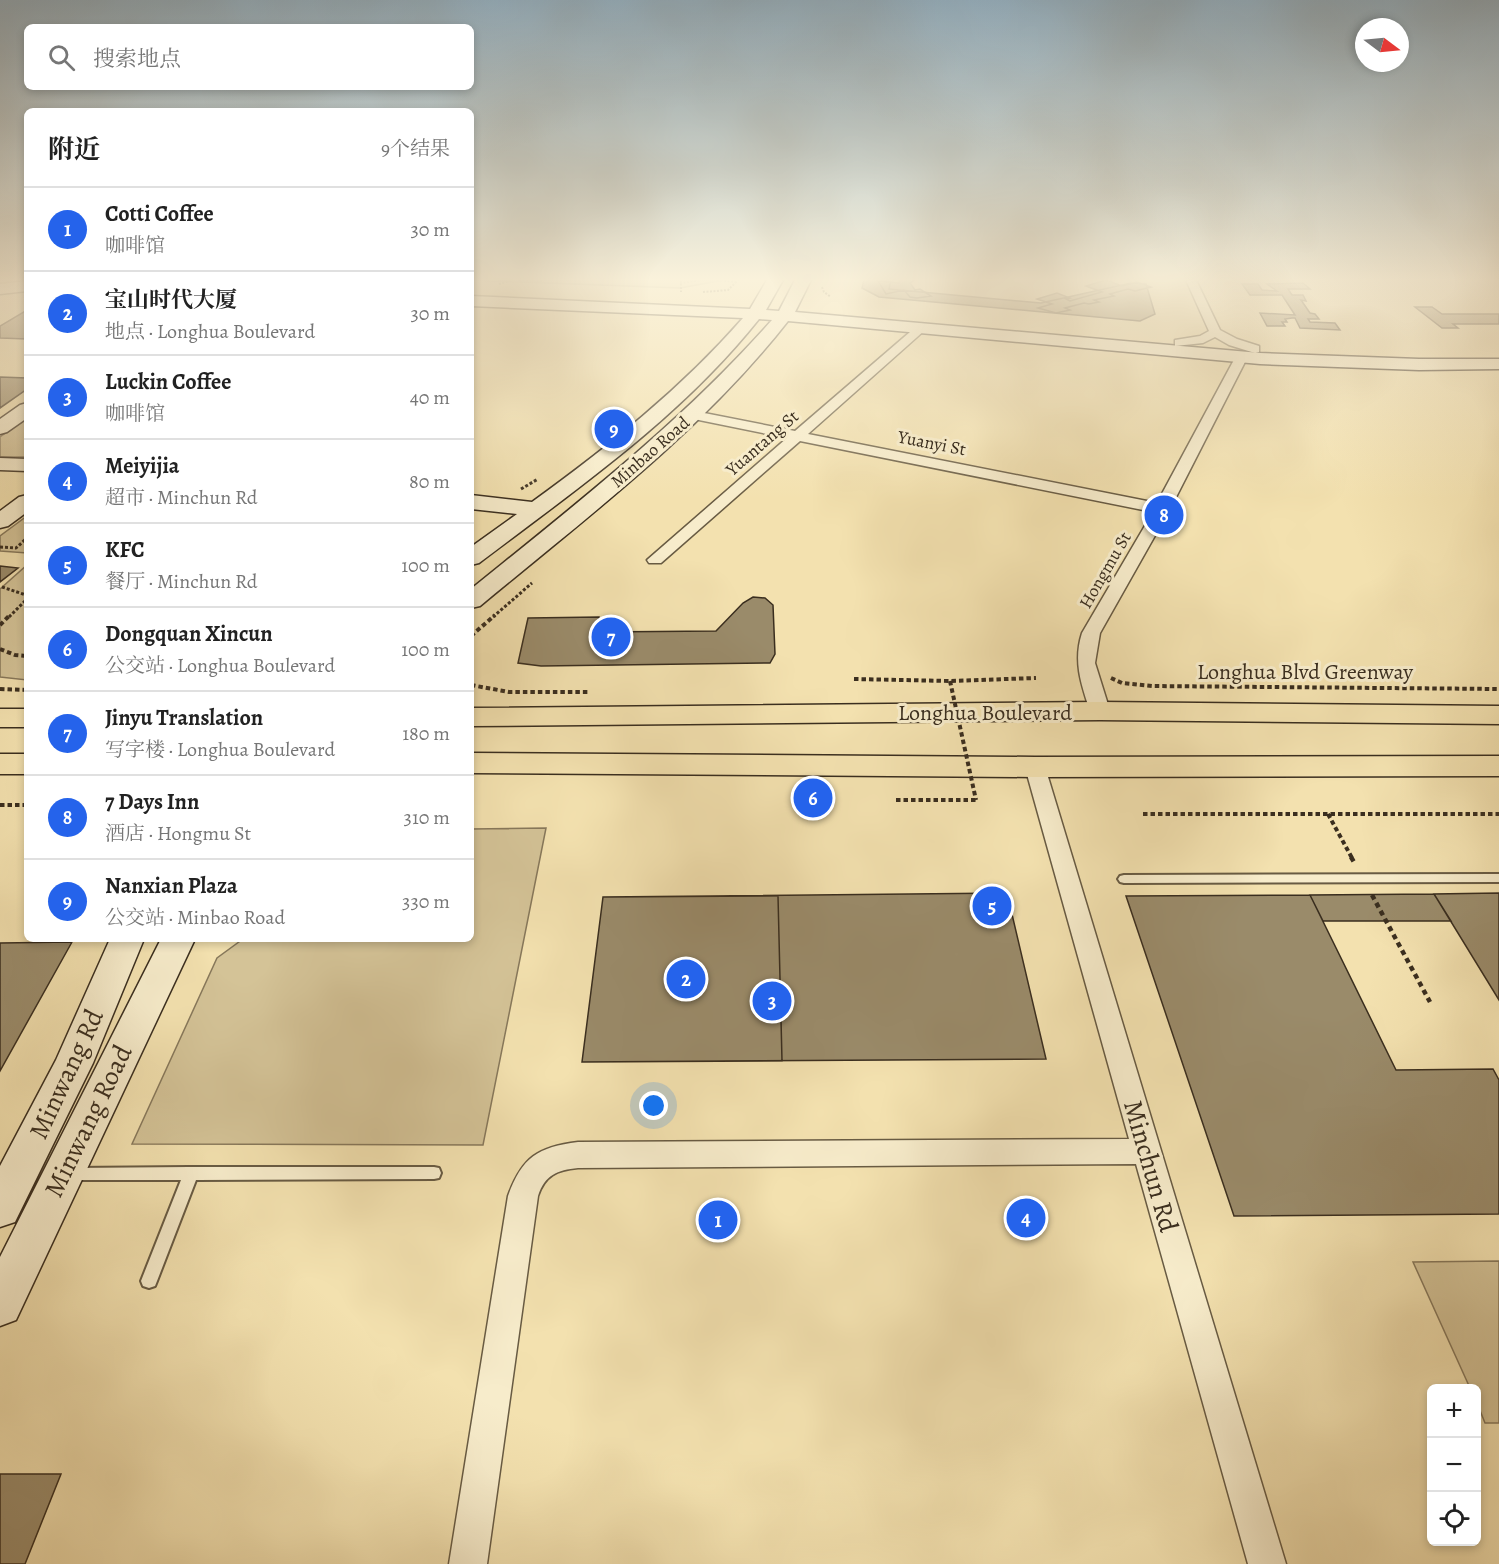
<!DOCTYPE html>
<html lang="zh">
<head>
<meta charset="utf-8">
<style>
  :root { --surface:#fff; --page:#f6f6f6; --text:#222; --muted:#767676; --line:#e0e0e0; --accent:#2563eb }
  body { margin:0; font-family:Alegreya,"Noto Serif SC",serif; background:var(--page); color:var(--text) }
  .controls { position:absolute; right:18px; bottom:18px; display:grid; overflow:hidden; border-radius:9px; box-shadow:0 3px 9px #0003 }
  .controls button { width:54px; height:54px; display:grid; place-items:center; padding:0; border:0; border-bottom:2px solid var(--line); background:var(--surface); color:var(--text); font:30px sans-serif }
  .compass { position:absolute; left:1355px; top:18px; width:54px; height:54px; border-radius:50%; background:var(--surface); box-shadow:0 3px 9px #0003; rotate:106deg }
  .you { position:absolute; left:654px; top:1106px; width:21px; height:21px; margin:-15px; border:4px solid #fff; border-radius:50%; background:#1a73e8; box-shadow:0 0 0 9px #1a73e833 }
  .badge { display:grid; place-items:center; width:39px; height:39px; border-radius:50%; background:var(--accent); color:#fff; font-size:20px; font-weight:700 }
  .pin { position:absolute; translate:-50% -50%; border:3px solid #fff; box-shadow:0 2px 6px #0006 }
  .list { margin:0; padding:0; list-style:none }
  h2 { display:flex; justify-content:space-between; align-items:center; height:78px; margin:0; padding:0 24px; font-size:26px }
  h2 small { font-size:20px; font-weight:400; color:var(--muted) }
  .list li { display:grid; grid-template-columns:39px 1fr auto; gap:18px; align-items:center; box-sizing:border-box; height:84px; padding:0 24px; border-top:2px solid var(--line) }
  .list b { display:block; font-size:22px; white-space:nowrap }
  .list p { margin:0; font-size:20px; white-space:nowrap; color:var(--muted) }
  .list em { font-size:20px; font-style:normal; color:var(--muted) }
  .icon { flex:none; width:33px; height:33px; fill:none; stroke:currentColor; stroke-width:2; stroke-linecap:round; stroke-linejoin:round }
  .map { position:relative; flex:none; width:1499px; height:1564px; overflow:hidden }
  .search { position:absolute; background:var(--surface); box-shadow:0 3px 9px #0003; left:24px; top:24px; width:450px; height:66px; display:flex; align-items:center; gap:15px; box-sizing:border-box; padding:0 21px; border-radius:9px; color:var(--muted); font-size:22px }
  .panel { position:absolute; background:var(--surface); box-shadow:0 3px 9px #0003; left:24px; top:108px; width:450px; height:834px; border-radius:9px }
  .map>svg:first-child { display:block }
</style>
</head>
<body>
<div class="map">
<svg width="1499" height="1564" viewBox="0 0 1499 1564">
  <rect width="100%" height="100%" fill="#f3e1af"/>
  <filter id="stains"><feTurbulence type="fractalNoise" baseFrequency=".00333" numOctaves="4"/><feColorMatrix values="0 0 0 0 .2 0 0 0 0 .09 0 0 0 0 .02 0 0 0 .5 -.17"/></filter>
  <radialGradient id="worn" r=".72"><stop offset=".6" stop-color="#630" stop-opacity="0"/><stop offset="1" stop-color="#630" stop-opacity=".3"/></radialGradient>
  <!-- green -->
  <path fill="#d4c397" stroke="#87785b" stroke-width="1.5" d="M471,280H724L680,288Z
    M27,418V457H0V437Z
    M27,516V553L0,551V536Z
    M27,565V680L0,677V589Z
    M546,828L483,1145L132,1144L217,958L243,939H471V829Z
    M1499,1261V1423H1485L1477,1403L1476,1388H1470L1413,1262Z"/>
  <!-- building -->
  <path fill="#9a8b6a" stroke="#3a2e1f" stroke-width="1.5" d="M864,280H891L889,289L1041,303L1131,283L1146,284L1155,314L1140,321L879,297L862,288Z
    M899,280H914L910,283L915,290L920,289L931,296L917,298L910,297L904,290L886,294L878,281L899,283Z
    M1106,280L1122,286L1137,282L1151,287L1135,291L1128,289L1110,294L1114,296L1094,300L1099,302L1089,304L1084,303L1065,308L1070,310L1056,313L1038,308L1052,304L1037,299L1057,293L1070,298L1066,299L1070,301L1102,292L1086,286Z
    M1303,283L1310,289H1288L1292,295H1303L1306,301L1301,300L1310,313L1315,314L1319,319H1308L1310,322L1335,323L1340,330L1300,328L1295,318H1292L1285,319L1287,322H1282L1285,326H1267L1260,313L1295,315L1282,295H1250L1242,284H1258L1262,290L1277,291L1267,284Z
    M1415,307H1432L1442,314H1499V324H1453L1458,328H1442Z
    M27,310V339L0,338V326Z
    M0,377L27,378V389L0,408Z
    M0,566L18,568L0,582Z
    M753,597L765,598L773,605L775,654L770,663L541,666L518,663L528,618L599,617L598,632L716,631L743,603Z
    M1007,893L1046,1059L582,1062L603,897Z
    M1499,893V1000L1434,894Z
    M1434,894L1451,921H1323L1310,895Z
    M1310,895L1396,1070L1493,1069L1499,1080V1214L1234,1216L1126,896Z
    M778,896L782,1061L582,1062L603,897Z
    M72,942L0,1071V943Z
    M0,1474H61L25,1564H0Z"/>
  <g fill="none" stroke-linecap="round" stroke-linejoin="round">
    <!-- lane casing -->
    <g stroke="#685b43" stroke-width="4">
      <path id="lane" d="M1499,874V882L1124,883L1120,882L1118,879L1120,876L1124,875Z
        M189,1167H434L439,1168L441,1173L439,1178L434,1179L196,1180L157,1281L155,1286L149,1288L143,1286L141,1281L181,1180H71L66,1179L64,1174L66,1169L71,1168Z"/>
    </g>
    <!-- street casing -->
    <g stroke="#685b43" stroke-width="3">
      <path id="street" d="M1186,280H1196L1220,330L1237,339L1259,346V352L1255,353L1229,345L1215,337L1203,343L1175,346V340L1200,336L1209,331Z
        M921,324L927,328L925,330L808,434L1157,503L1235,358L1241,354L1247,358L1170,509L1100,633L1095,663L1110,711L1107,715H1093L1090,711C1081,684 1073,661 1082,633L1153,512L800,441L661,563H649L647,560L787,438L689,418L687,415L689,412L694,411L795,431L917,326Z
        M1035,760L1042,762L1045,767L1286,1564H1248L1136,1164L578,1168C557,1170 545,1175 538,1196L487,1564H449L508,1196C522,1157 538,1147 578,1142L1129,1139L1025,767L1028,762Z"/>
    </g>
    <!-- secondary casing -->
    <g stroke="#3a2e1f" stroke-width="3">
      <path id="secondary" d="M767,280H783L766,310L779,311L795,280H811L795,312L1260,353L1419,359H1499V369L1419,370L1260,364L788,321C701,432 587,517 480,606L471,608V589C576,504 682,422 772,320L759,319C681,417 578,488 479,563L471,565V547L517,514L471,509V495L532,502C608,447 681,389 743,318L471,306V296L750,309Z
        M27,281V291L0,294V284Z
        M27,403V418L7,432L0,434V419L20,405Z
        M0,458L27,459V471L0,470Z
        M27,495V512L8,526L0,528V511L19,497Z
        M110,939H144L93,1063L15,1222L0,1227V1166L56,1060Z
        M161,939H195L16,1320L0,1326V1257Z"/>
    </g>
    <!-- primary casing -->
    <g stroke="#3a2e1f" stroke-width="3">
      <path id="primary" d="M1100,702L1499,706V724L1100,720L471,726V708Z
        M0,709H27V727H0Z
        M471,753L1035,757L1499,756V776L1035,777L471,773Z
        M0,754H27V774H0Z"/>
    </g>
    <!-- path-far3 -->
    <path stroke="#3a2e1f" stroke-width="2" stroke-dasharray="2 1.5" stroke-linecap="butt" d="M519,280L543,281
      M681,280V292
      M717,280L735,282
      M680,283L701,280
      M499,284L512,280
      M822,287L824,292L831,297
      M703,292L728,290L738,280"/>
    <!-- path-far2 -->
    <path stroke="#3a2e1f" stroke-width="3" stroke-dasharray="3 2" stroke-linecap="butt" d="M521,489L538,479
      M0,547L16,548L27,538
      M2,587L26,595L27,598
      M9,617L27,599
      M493,617L532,583"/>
    <!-- path-far1 -->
    <path stroke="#3a2e1f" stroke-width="4" stroke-dasharray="4.5 3" stroke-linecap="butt" d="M0,625L10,615
      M471,636L495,615
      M0,649L15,655L27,656
      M1111,678L1122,683L1152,686L1499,689
      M854,679L950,681L1036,678
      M471,685L509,692H590
      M0,689L27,690
      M896,800H976
      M0,805H27
      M1143,814H1499
      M1328,814L1352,858"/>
    <!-- path -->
    <path stroke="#3a2e1f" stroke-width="4.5" stroke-dasharray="5 4" stroke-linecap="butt" d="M1351,857L1354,862
      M1372,895L1430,1002"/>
    <!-- lane -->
    <use href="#lane" fill="#f7eccb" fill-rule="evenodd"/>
    <!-- street -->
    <use href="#street" fill="#f7eccb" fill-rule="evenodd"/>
    <!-- secondary -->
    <use href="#secondary" fill="#f7eccb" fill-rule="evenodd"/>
    <!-- primary -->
    <use href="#primary" fill="#f3e1af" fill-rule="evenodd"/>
    <!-- path-bridge -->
    <path stroke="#3a2e1f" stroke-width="4" stroke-dasharray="4.5 3" stroke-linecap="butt" d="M950,681L976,800"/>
  </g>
  <!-- sky -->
  <linearGradient id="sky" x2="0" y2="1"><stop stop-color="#93aebe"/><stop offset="0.56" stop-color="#faf2db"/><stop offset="1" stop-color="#faf2db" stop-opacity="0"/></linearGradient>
  <rect width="1499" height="499" fill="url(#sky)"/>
  <g text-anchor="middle" stroke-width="6" stroke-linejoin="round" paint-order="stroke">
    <!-- far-street labels -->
    <g font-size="18" fill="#3a2e1f" stroke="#f7eccb">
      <text transform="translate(762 443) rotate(-41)" y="6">Yuantang St</text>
      <text transform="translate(932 443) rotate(11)" y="6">Yuanyi St</text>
      <text transform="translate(650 452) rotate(-41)" y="6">Minbao Road</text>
      <text transform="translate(1105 570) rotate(-60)" y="6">Hongmu St</text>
    </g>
    <!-- street labels -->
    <g font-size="22" fill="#3a2e1f" stroke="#f7eccb">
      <text x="1305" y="679">Longhua Blvd Greenway</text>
      <text x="985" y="720">Longhua Boulevard</text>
    </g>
    <!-- near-street labels -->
    <g font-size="27" fill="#3a2e1f" stroke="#f7eccb">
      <text transform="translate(66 1074) rotate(-65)" y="9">Minwang Rd</text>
      <text transform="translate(88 1121) rotate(-64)" y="9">Minwang Road</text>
      <text transform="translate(1151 1166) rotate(74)" y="9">Minchun Rd</text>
    </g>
  </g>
  <rect width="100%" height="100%" filter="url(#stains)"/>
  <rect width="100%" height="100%" fill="url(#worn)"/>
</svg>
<div class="controls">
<button>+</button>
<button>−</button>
<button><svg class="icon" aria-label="locate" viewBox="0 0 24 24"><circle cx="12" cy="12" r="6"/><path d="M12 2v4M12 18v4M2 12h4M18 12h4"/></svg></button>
</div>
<svg class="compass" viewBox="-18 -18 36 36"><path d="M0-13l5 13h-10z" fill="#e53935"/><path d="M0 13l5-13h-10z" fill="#767676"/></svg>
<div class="you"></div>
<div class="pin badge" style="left:718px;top:1220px">1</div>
<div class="pin badge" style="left:686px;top:979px">2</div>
<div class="pin badge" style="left:772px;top:1001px">3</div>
<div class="pin badge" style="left:1026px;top:1218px">4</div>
<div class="pin badge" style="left:992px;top:906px">5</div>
<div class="pin badge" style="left:813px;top:798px">6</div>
<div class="pin badge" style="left:611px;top:637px">7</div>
<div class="pin badge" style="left:1164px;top:515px">8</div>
<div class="pin badge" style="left:614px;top:429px">9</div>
<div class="search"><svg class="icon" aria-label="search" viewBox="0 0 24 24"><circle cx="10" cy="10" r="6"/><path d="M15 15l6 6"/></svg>搜索地点</div>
<section class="panel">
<h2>附近<small>9个结果</small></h2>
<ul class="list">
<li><span class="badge">1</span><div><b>Cotti Coffee</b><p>咖啡馆</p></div><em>30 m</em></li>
<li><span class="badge">2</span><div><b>宝山时代大厦</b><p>地点 · Longhua Boulevard</p></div><em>30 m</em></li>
<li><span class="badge">3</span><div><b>Luckin Coffee</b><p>咖啡馆</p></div><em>40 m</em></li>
<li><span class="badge">4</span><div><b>Meiyijia</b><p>超市 · Minchun Rd</p></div><em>80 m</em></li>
<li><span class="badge">5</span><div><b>KFC</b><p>餐厅 · Minchun Rd</p></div><em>100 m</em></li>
<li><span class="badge">6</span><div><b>Dongquan Xincun</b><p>公交站 · Longhua Boulevard</p></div><em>100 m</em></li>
<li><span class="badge">7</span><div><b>Jinyu Translation</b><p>写字楼 · Longhua Boulevard</p></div><em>180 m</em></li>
<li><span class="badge">8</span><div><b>7 Days Inn</b><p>酒店 · Hongmu St</p></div><em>310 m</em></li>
<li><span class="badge">9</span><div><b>Nanxian Plaza</b><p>公交站 · Minbao Road</p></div><em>330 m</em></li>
</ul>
</section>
</div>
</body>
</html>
